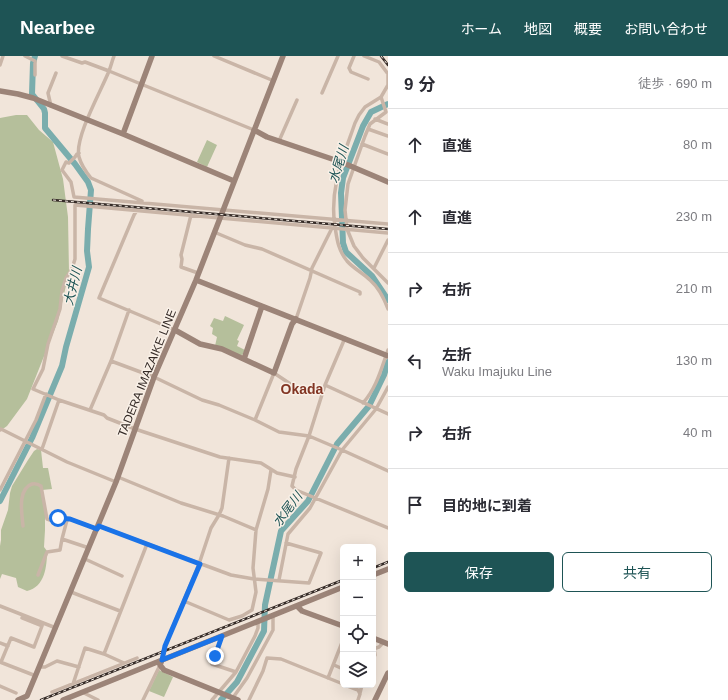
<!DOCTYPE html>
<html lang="ja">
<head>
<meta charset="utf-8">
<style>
  :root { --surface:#fff; --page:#f7f7f7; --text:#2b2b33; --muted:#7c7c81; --line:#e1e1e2; --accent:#1e5455 }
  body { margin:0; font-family:Arial,"Noto Sans JP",sans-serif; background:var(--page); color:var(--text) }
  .controls { position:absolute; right:12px; bottom:12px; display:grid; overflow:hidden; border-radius:6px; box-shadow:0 4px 16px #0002 }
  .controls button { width:36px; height:36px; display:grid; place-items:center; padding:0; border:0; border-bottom:1px solid var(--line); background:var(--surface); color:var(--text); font:20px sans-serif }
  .stop { position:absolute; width:12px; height:12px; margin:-9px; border:3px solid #1a73e8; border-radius:50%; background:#fff }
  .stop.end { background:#1a73e8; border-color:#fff; box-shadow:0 1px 4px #0008 }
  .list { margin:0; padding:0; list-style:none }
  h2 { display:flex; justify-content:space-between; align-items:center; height:52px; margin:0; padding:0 16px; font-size:17px }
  h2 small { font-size:13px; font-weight:400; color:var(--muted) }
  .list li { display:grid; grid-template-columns:26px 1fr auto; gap:12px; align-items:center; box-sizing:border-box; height:72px; padding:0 16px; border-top:1px solid var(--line) }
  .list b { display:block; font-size:15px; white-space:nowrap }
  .list p { margin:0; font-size:13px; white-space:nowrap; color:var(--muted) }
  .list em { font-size:13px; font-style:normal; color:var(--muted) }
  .actions { display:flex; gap:8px; padding:12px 16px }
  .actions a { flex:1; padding:9px 0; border:1px solid var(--accent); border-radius:6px; text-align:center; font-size:14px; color:var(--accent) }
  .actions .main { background:var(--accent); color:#fff }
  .icon { flex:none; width:22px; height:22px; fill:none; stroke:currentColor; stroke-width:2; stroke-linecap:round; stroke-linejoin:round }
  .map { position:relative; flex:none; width:388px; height:644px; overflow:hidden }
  header { display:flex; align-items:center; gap:24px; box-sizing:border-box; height:56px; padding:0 20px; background:var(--accent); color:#fff }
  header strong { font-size:19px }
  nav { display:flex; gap:22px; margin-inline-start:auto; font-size:14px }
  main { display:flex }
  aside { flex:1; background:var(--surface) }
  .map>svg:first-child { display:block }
</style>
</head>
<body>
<header>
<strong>Nearbee</strong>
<nav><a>ホーム</a><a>地図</a><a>概要</a><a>お問い合わせ</a></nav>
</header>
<main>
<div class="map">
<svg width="388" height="644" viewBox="0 0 388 644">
  <rect width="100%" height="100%" fill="#f1e5da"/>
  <!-- green -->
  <path fill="#b5bf9b" d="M16,59H27L39,74L53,86L63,123L68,161L69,216L58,265L27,343L7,370L0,375V62Z
    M207,84L217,89L207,111L197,106Z
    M225,260L244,269L237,284L239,285L237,290L245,294L243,298L240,300L215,290L217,281L212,278L213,272L210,270L214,262L223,265Z
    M37,393L41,394L43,412H48L52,433L42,434L45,457V474L44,491L47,495C47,510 45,531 27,535L18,531L16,522L2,518L0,523V490L1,484V474L8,454L10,437L12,430L28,404L34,395Z
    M159,614L173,621L164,641L149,635Z"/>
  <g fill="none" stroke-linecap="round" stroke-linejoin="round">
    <!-- river -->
    <path stroke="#7aadad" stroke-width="6" d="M388,48L371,56L363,70L343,122L341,137L343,187L346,196L372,220L388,244
      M0,445L32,382L62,310L66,291L89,211L87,195L88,173L91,134L88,126L75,108L45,72V57L44,53L32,38L33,7L35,0
      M221,644L237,626L264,575L265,549L281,475L308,445L337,388L369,350L384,319L388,306"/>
    <!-- street -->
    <path stroke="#c9b5a7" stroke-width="3.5" d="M25,0L35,5V19
      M62,0L82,7L85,6L109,15L254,74
      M114,0C112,5 111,10 109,15C102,33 74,82 79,101C81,108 86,116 91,122L142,145
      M214,0L274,25
      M354,0L349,12L351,16L368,23
      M364,0L379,6L388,18V29L381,41L365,51L359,59L355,67C343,102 329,133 335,171C337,183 338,194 347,205C354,213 363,217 370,224C379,232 384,242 388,253
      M0,9L3,0
      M322,37L338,0
      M381,41L386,56L370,68L365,80L348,128L345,154L347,173L354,190L363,202L388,227
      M51,50L48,37L56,17
      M375,63L388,68
      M368,73L388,80
      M279,85L297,44
      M362,88L388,98
      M79,97L77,98L75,101L69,107L66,106L62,114L71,126L74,141L388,168
      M137,154L134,159L99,242L175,274
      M191,159L181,199L182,203L181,211L198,217
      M214,176L245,189L262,193L360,236V238
      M374,212L388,184
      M296,263L310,222L312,212L332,172
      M345,282L325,329L309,380L296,413L292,430L296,434L388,472
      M111,305L154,321L202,344L219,349L255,364L279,376L309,380L342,394L388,415
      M325,329L388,358
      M363,347C377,331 381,313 388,294
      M90,354L111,305L129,254
      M255,364L274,317L295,331
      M0,374L1,373L67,406L116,426
      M42,393L59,344
      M118,421L181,447L223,460L256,474
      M295,421L277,417L261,407L220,401L135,373L107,362L104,359L59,344L33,333L43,313L48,288L60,253L62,235L66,222L72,213L75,203V149L388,177
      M0,434L36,364L46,338
      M23,470C22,458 17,433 32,428C36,427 38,428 41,430L47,463L50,464L58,462L67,464
      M99,470L231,519L254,523L309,527L321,497L286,487
      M89,492L62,483L67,464L70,463L97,473
      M85,503L122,520
      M38,519L47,496L60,494L62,483
      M279,524L288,478L310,452L342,394L376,353L388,331
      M71,536L120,555
      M184,545L229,564L242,560L252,554L256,536L253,512L256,474L268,433L271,414
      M0,550L56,572
      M342,552H343
      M222,580L212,608L236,616
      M0,587L8,590
      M373,593L379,591L384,586
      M104,598L147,488
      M373,603L375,599L374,592
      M162,604L165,590L199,508L211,472L219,459L222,452L229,402
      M0,606L36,620
      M1,606L11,582L34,591L42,570L22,562L23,559
      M334,609L343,613
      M41,611H45L57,605L79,611
      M328,622L343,584
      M73,628L85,592L104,598L124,607
      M345,629L358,634L360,638L358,644
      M0,630L16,637
      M52,636L137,602
      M82,636L98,644
      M360,637L362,629
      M232,643L247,622L273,574V560
      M143,644L160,609
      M212,644L236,616L255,580L258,572V566
      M249,644L263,615L267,602L281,603L343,628"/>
    <!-- secondary -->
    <path stroke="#9c8478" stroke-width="5.5" d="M0,35L18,38L33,42L123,78L234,125
      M254,74L267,81L341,106L388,126
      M123,78L152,0
      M196,224L388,300
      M175,274L200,288L222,293L274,317L292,268L296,263
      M244,303L262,250
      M373,519L388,513
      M297,550L302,555L343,570
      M373,582L388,588
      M162,604L160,609L164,614L238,644
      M18,644L27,640L116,426L154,321L196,224L283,0
      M63,644L343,531
      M375,644L388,617"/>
    <!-- rail casing -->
    <g stroke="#352b27" stroke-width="2.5">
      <path id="rail" d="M381,0L388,9
        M53,144L388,173
        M373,512L388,506
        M41,644L343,524"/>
    </g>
    <!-- rail -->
    <use href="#rail" stroke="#f9f0e7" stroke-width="1" stroke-dasharray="3" stroke-linecap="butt"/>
  </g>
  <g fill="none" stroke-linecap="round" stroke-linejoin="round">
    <!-- route -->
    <path stroke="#1a73e8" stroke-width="5" d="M58,462L70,463L97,473L99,470L200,508L165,590L162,604L222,580L215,600"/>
  </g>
  <g text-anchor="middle" stroke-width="3" stroke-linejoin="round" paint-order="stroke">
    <!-- street labels -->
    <g font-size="12" fill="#352b27" stroke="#f9f0e7">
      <text transform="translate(147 317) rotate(-68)" y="4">TADERA IMAZAIKE LINE</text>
    </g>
    <!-- water labels -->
    <g font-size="13" font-style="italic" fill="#1e5455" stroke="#f9f0e7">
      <text transform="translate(338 108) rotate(-73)" y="5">水尾川</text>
      <text transform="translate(72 230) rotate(-76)" y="5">大井川</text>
      <text transform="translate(287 453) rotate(-53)" y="5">水尾川</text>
    </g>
    <!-- quarter labels -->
    <g font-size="14" font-weight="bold" fill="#823523" stroke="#f9f0e7">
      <text x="302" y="338">Okada</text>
    </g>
  </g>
</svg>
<div class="controls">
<button>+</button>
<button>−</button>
<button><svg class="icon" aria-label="locate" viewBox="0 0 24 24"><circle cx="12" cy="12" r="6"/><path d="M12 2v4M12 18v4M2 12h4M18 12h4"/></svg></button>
<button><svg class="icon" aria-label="layers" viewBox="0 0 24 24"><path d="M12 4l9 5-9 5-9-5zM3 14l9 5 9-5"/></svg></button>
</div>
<div class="stop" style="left:58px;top:462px"></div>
<div class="stop end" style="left:215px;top:600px"></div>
</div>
<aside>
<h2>9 分<small>徒歩 · 690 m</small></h2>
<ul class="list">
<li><svg class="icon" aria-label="ahead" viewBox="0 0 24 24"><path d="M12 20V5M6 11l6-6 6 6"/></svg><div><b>直進</b></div><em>80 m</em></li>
<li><svg class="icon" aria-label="ahead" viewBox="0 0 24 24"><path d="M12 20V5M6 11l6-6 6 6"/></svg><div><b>直進</b></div><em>230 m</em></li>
<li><svg class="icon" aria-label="right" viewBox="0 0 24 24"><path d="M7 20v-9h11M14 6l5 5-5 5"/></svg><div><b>右折</b></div><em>210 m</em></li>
<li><svg class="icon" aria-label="left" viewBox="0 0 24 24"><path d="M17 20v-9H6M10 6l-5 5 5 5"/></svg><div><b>左折</b><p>Waku Imajuku Line</p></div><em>130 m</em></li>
<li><svg class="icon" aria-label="right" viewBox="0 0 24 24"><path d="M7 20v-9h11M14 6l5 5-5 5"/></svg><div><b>右折</b></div><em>40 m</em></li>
<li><svg class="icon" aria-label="arrive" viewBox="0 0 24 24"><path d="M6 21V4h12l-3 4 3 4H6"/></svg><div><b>目的地に到着</b></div></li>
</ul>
<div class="actions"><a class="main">保存</a><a>共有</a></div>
</aside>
</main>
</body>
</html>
